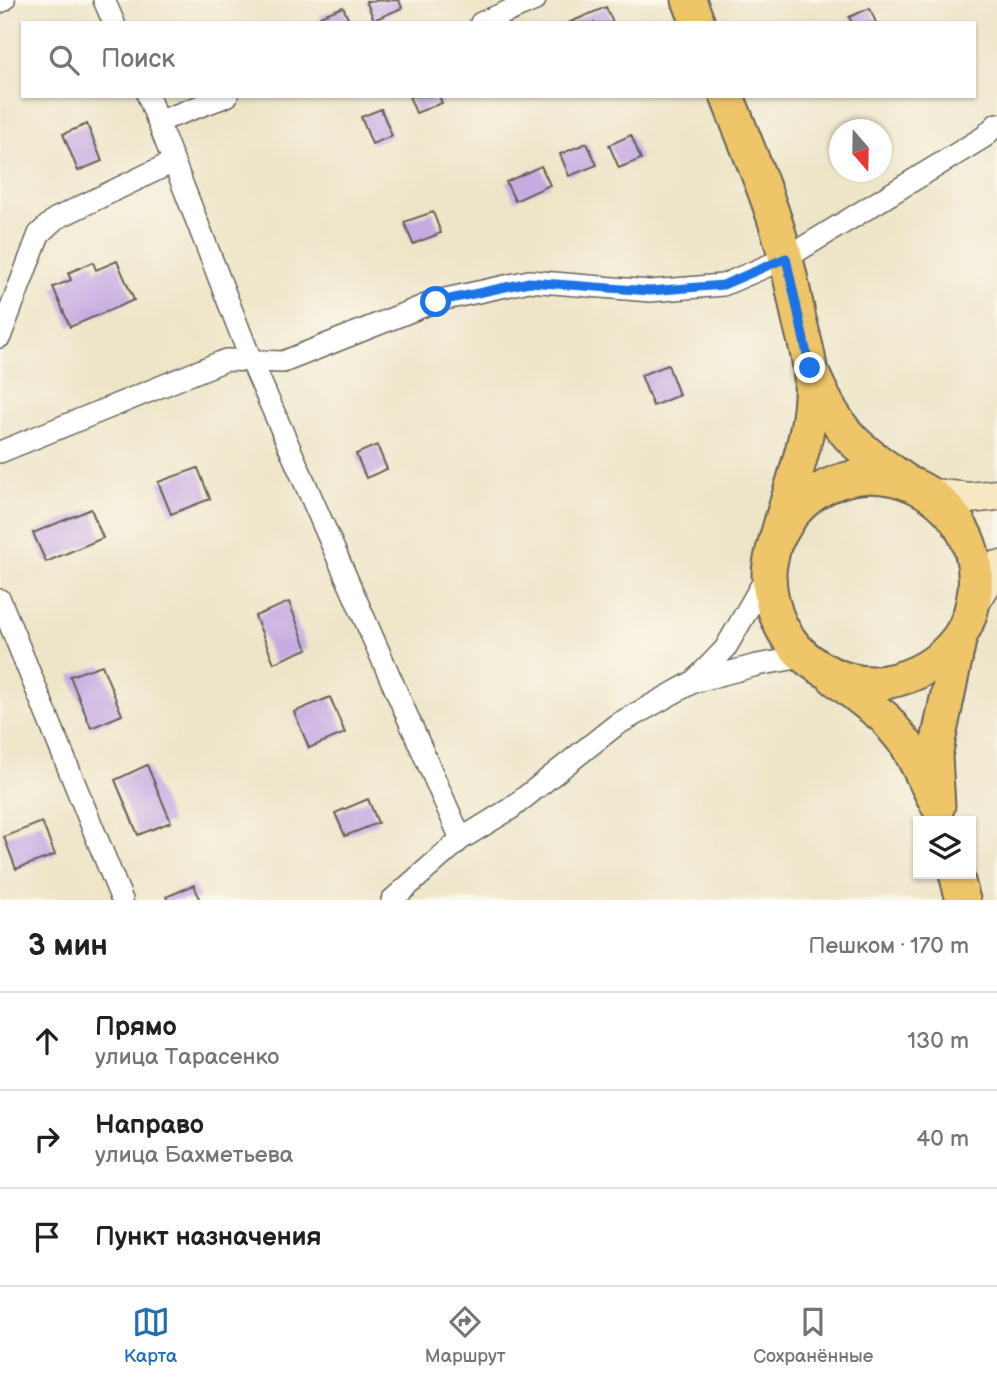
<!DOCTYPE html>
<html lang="ru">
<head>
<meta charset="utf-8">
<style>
  :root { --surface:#fff; --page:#f2f2f2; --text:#202124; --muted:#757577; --line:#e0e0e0; --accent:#1f6fb2 }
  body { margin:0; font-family:"Balsamiq Sans",sans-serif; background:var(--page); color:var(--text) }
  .controls { position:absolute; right:21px; bottom:21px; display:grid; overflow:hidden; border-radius:0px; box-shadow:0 2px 5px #0004 }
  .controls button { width:63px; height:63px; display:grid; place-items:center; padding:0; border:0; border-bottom:2px solid var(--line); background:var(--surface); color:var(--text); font:35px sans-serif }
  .compass { position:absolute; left:829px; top:119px; width:63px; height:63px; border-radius:50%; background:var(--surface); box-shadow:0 2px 5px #0004; rotate:160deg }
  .stop { position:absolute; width:21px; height:21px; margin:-16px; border:5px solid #1a73e8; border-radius:50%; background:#fff }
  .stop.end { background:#1a73e8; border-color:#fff; box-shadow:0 2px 7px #0008 }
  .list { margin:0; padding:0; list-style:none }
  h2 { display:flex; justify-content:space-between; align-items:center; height:91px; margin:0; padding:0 28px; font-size:30px }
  h2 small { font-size:23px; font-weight:400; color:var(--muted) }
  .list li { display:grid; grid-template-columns:46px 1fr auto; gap:21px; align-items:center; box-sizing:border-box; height:98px; padding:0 28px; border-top:2px solid var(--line) }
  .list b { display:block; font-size:26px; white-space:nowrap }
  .list p { margin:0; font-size:23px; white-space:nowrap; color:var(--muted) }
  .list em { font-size:23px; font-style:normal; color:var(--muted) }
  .icon { flex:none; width:38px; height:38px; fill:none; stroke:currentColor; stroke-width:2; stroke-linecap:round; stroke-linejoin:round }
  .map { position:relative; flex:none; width:997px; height:900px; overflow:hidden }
  .search { position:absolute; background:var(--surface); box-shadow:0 2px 5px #0004; left:21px; right:21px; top:21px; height:77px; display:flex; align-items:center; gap:18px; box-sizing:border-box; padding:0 24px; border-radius:0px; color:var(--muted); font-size:26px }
  .sheet { height:385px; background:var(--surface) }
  nav { display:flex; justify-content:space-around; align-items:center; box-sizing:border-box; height:98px; border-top:2px solid var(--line); background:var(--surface); font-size:19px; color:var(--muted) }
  nav a { display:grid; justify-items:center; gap:4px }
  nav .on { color:var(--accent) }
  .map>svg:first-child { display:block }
</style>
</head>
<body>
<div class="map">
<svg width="997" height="900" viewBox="0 0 997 900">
  <rect width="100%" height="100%" fill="#fbf7ec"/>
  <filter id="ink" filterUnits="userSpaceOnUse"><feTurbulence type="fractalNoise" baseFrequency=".0143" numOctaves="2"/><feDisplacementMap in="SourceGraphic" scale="14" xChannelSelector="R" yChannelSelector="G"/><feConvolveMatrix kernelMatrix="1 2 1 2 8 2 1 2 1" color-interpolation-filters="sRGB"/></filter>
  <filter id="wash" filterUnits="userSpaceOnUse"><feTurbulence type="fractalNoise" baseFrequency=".00686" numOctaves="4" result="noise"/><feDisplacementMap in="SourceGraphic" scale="28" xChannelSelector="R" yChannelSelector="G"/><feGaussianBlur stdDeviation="1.57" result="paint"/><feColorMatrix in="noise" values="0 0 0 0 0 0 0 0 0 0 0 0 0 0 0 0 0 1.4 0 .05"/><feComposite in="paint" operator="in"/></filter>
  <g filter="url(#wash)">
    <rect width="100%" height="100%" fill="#eee5c8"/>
    <g id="blocks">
      <!-- building -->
      <path fill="#c6abe2" d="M399,0L402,8L374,20L366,1Z
        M343,7L350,23H322L320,16Z
        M606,7L613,23H568Z
        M870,8L876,23H852L849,17Z
        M409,96H439L442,103L416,113Z
        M381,109L392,136L372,144L361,117Z
        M87,124L102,161L78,171L63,134Z
        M631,135L641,159L619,168L609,145Z
        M587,143L597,165L569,176L560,154Z
        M541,166L550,185L515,201L506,182Z
        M433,212L441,233L413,244L404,222Z
        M117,261L134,300L70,327L53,287L71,280L68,273L93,262L96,270Z
        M668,365L679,395L653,406L641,375Z
        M377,445L387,469L366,478L356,454Z
        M198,468L210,499L171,514L158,482Z
        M91,509L103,538L46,562L33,533Z
        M289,602L307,649L274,663L255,616Z
        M102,665L122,715L91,728L70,676Z
        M330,697L345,733L309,748L294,712Z
        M147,765L171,822L138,835L115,780Z
        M368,799L378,823L345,836L335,813Z
        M42,822L55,855L16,869L4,837Z
        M194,885L200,900H168L166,897Z"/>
    </g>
  </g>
  <g filter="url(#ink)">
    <use href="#blocks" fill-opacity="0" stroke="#666258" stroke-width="2"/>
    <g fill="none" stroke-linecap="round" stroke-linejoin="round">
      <!-- street casing -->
      <g stroke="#666258" stroke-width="24">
        <path id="street" d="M104,0L114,23
          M0,2L4,0
          M481,23L535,0
          M148,96L251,360L461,839
          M160,121L227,96
          M0,337L39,234L55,219L173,162
          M0,452L226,360L283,362L436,301L529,281L650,291L723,285L786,258L984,137L997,124
          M768,574L725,649L693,682L757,665L803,657
          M0,600L122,900
          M392,900L461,839L510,809L616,725L693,682"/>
      </g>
      <!-- secondary casing -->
      <g stroke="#666258" stroke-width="33">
        <path id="secondary" d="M932,494L969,498L997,495
          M973,605L997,566"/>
      </g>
      <!-- primary casing -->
      <g stroke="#666258" stroke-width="37">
        <path id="primary" d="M689,0L698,23
          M727,96C748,150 772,203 786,259C791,279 795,299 799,319C803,335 808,352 810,368C817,421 794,476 780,526C776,541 769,559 769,575C770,612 785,645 816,665C835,678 862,686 885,682C915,677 941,662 959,637C968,624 973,606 975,590C983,490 861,436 794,512C787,520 782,532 776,541
          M814,377C839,434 853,444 903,479
          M834,678L884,717L907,745L938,806L935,756L960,636
          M956,874L963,900"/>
      </g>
      <!-- street -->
      <use href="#street" stroke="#fff" stroke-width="21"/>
      <!-- secondary -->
      <use href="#secondary" stroke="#f8e8c3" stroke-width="30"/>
      <!-- primary -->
      <use href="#primary" stroke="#eec569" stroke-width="33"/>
    </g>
  </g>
  <g fill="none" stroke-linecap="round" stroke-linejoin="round" filter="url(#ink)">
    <!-- route -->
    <path stroke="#1a73e8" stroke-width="9" d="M436,302L529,282L650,291L723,285L786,258L810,368"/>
  </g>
</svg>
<div class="controls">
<button><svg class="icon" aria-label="layers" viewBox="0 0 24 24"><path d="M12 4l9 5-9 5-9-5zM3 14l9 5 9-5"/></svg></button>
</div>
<svg class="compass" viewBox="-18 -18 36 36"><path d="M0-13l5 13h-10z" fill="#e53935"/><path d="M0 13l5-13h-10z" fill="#757577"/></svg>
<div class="stop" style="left:436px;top:302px"></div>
<div class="stop end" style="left:810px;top:368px"></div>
<div class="search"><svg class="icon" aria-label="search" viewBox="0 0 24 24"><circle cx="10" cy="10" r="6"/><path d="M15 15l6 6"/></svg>Поиск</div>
</div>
<section class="sheet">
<h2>3 мин<small>Пешком · 170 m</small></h2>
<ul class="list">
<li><svg class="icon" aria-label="ahead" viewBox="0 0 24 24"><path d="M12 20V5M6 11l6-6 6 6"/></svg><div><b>Прямо</b><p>улица Тарасенко</p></div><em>130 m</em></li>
<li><svg class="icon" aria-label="right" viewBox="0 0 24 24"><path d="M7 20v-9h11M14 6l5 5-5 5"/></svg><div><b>Направо</b><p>улица Бахметьева</p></div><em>40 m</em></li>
<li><svg class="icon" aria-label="arrive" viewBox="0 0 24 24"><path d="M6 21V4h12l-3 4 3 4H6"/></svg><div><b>Пункт назначения</b></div></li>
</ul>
</section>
<nav>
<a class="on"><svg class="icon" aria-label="map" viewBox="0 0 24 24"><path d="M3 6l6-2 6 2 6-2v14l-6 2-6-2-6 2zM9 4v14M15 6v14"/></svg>Карта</a>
<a><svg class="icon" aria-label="directions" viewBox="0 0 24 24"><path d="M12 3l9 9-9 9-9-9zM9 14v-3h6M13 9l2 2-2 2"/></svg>Маршрут</a>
<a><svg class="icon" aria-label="saved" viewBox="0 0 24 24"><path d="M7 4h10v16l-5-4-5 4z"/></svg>Сохранённые</a>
</nav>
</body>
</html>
